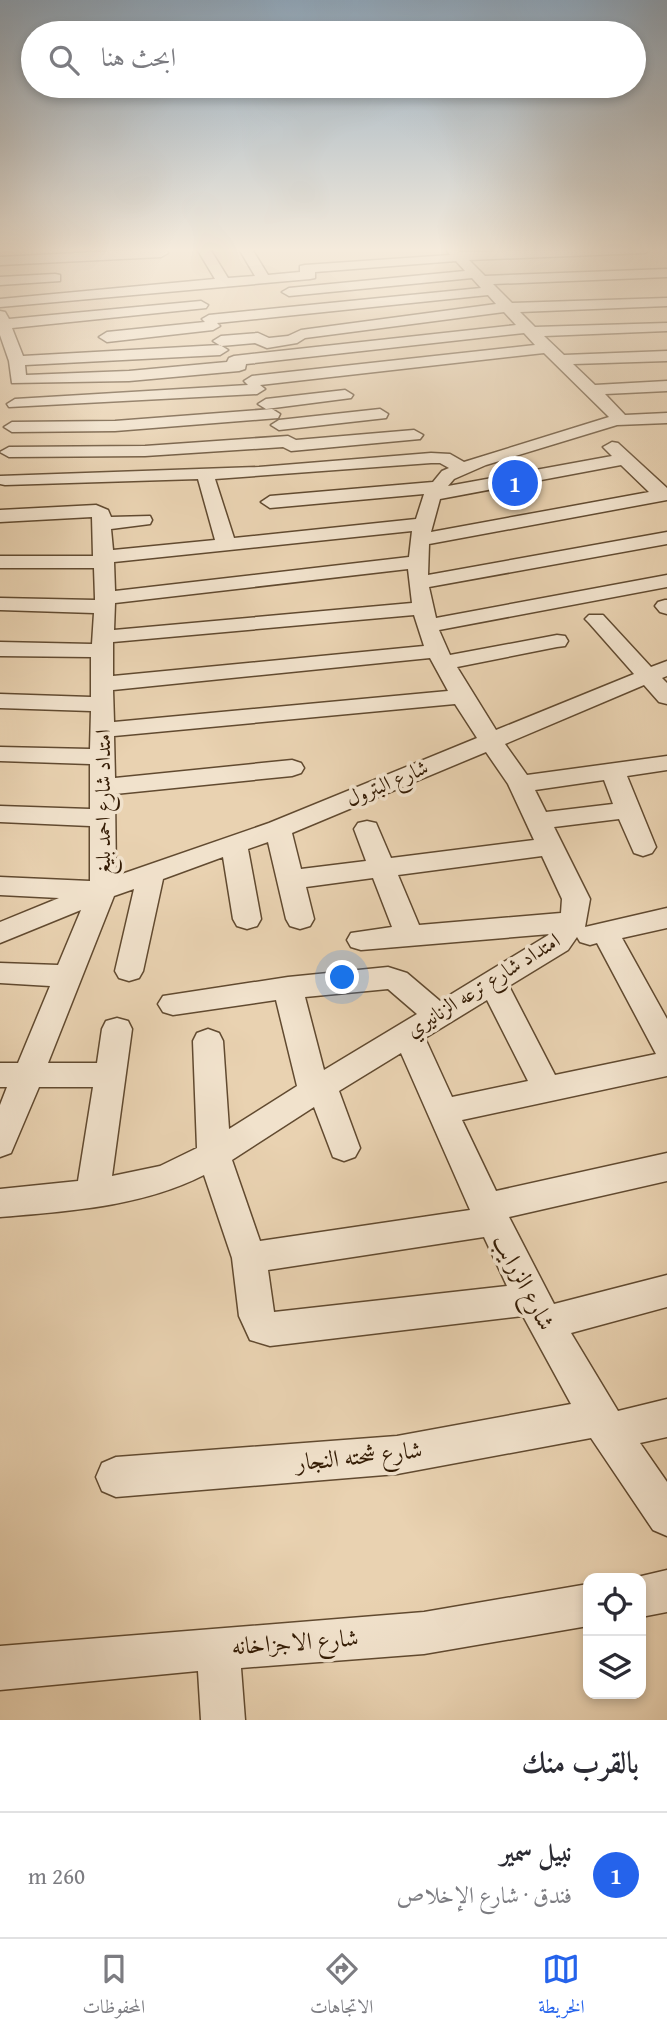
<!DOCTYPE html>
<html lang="ar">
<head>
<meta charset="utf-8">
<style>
  :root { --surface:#fff; --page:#f7f7f7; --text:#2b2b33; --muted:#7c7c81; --line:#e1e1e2; --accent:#2563eb }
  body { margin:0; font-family:"Gentium Book Plus",Amiri,serif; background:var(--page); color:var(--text); direction:rtl }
  .controls { position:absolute; right:21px; bottom:21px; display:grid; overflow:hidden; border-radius:14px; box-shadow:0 4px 10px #0003 }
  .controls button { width:63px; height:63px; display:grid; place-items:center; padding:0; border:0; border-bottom:2px solid var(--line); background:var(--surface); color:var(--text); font:35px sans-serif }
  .you { position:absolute; left:343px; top:978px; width:24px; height:24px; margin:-18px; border:5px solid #fff; border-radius:50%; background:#1a73e8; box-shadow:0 0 0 10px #1a73e833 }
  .badge { display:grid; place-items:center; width:46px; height:46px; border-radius:50%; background:var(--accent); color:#fff; font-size:23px; font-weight:700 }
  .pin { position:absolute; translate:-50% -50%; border:4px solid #fff; box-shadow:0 2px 7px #0006 }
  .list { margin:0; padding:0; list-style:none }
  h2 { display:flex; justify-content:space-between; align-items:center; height:91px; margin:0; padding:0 28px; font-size:30px }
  h2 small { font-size:23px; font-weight:400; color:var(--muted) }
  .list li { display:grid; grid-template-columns:46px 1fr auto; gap:21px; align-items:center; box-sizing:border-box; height:126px; padding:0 28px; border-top:2px solid var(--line) }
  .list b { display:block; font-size:26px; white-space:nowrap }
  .list p { margin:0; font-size:23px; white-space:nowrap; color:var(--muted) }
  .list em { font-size:23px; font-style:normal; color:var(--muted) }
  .icon { flex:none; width:38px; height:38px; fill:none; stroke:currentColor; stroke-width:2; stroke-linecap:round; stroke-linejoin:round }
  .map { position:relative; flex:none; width:667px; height:1720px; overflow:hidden; direction:ltr }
  .search { position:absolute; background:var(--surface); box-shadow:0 4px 10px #0003; left:21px; right:21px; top:21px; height:77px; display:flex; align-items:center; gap:18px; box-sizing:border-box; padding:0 24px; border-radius:38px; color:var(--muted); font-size:26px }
  .sheet { height:217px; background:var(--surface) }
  nav { display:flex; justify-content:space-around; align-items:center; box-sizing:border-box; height:98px; border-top:2px solid var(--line); background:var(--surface); font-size:19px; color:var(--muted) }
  nav a { display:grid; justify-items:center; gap:4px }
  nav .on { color:var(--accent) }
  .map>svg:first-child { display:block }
</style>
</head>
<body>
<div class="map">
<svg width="667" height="1720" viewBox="0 0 667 1720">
  <rect width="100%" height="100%" fill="#e9d2b1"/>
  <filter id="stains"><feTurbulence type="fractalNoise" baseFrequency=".00286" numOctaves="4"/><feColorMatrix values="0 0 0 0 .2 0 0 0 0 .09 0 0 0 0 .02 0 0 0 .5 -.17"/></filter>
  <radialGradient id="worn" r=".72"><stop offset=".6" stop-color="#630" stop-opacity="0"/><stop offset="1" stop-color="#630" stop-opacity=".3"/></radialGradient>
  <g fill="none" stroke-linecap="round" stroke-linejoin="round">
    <!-- minor casing -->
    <g stroke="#614a30" stroke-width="3">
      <path id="minor" d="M154,249L166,250L168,253L161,257L0,265V257Z
        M197,249H210L228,278L255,276L239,249H252L268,275L300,272V266L305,265L450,255L446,249L462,252L651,249L645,253L469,260L485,276L667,269V277L493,284L512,303L667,298V306L520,312L535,327L667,323V331L544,336L564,355L667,351V361L573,364L595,385L667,381V391L605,394L625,415L667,413V423L617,425L486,465L454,479L448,486L612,456L603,447L612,442L618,443L667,488V500L429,544L428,575L667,532V544L429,587L436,618L667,575V587L439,630L450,655L557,635L565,636L568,641L565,646L557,647L457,667L496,730L634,674L589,623L585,619L589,615H603L651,667L667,661V676L662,678L667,683V704L659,702L644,685L505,744L527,775L667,756V770L627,776L656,847L652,853L643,856L634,853L619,819L554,827L590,899L585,927L667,908V928L622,938L667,1019V1076L462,1120L496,1191L667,1153V1181L509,1217L554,1304L667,1275V1307L571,1333L618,1411L667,1399V1437L640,1443L667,1482V1536L653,1530L591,1438L397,1474L116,1497L102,1491L96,1477L102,1463L116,1457L397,1436L571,1404L523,1316L270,1346L250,1340L239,1316L232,1258L204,1175C141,1207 69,1211 0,1217V1189L78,1181L93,1087H39L11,1153L0,1157V1105L7,1087H0V1063H18L50,986L0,983V963L58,965L81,910L0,943V922L59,898L0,895V877L90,881V826L0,822V806L90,809V764L0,761V747L90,749L91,711L0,708V694L91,697V657L0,656V642L92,644L94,613L0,610V598L95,600V598L94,568H0V556H93L92,517L0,522V510L96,505L108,510L111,517L150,516L152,520L150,524L111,529L113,550L215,540L198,479L5,485L0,484V476L259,467L431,453L450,454L464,462L609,417L544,353L260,385L265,389L257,394L9,407L7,404L15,399L248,385L244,381L252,376L535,345L524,333L246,364L245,369L239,371L129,381L12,383L9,361L0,335V311L5,312L9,319L201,301L208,305L206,308L12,328L23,356L220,345L228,350L220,355L25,365L26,375L129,371L227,362L229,358L234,356L516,325L504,312L305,338L297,343L267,348L255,343L221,346L213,341L221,336L258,333L269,338L288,336L301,330L496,304L488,295L217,323L220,326L213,330L107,342L99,337L107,332L205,322L202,319L209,315L481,288L472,278L289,296L282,292L289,288L465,271L456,261L315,272V278L310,279L0,307V299L215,279ZM431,463H440L449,468L442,471L433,482L270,496L261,502L270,508L424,494L416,519L234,538L215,479ZM621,465L649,492L431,532L440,499ZM412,531L409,557L115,591L114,562ZM408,569L412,603L114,630L115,603ZM414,615L424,646L113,676V642ZM430,658L448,691L114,722L113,690ZM455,704L477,738L269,823L116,876L115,794L292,776L301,773L304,768L301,763L292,760L115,778L114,736ZM486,752L508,784L534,840L391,858L376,823L367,821L358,823L354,829L366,861L301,869L292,833ZM604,780L613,804L546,812L535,790ZM268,842L286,919L290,926L300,929L310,926L314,919L306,887L373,878L392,927L351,933L347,940L351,947L361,950L550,934L440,1001L407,973L388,967L288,977L163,996L158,1004L163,1012L173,1015L276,1000L297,1086L229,1129L223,1041L219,1033L208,1029L197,1033L193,1041L197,1148L160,1166L112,1176L132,1029L128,1021L117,1018L106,1021L102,1029L97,1063H48L114,896L134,889L115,971L119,978L129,981L139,978L143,971L163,879L223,857L233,919L237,926L247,929L257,926L261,919L248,849ZM542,856L562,899L561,913L419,925L398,875ZM577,937L580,942L590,945L597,943L656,1054L555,1075L509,986L568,950ZM388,989L417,1014L324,1070L305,997ZM487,1000L528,1081L452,1097L425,1038ZM401,1053L470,1210L260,1241L232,1160L314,1107L333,1157L344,1161L355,1157L360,1148L339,1091ZM484,1237L507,1286L274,1312L268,1270Z
        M55,274L60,275V281L0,285V277Z
        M345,390L353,395L351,398L266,409L258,404L266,399Z
        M272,409L280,414L278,418L115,431L12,432L4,427L12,422L115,421Z
        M380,409L388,414L386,418L279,430L271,425L279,420Z
        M414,430L423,435L420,439L291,451L283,447L145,456L9,457L0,452L9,447L145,446L288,436L296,440Z
        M665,600H667V614L660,612L655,606L658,602Z
        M667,1570V1612L641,1617V1578H633Z
        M588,1584V1626L424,1654L241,1668L245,1720H201L198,1671L0,1690V1646L424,1612Z"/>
    </g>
    <!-- minor -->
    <use href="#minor" fill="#f1e2cc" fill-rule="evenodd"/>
  </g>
  <!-- sky -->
  <linearGradient id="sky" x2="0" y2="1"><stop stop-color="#8fa7bb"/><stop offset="0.51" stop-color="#f5ebdc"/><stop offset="1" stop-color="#f5ebdc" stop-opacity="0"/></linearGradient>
  <rect width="667" height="490" fill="url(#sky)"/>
  <g text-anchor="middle" stroke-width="7" stroke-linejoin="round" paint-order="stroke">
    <!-- street labels -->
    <g font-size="21" fill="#341c05" stroke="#f1e2cc">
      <text transform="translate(387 783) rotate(-23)" y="7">شارع البترول</text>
      <text transform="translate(103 802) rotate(-90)" y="7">امتداد شارع احمد بليغ</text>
      <text transform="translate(483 985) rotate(-32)" y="7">امتداد شارع ترعه الزنانيري</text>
    </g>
    <!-- near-street labels -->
    <g font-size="24" fill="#341c05" stroke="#f1e2cc">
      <text transform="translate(524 1282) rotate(62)" y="8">شارع الزرايب</text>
      <text transform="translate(359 1456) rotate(-6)" y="8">شارع شحته النجار</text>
      <text transform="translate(295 1642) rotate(-4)" y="8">شارع الاجزاخانه</text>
    </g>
  </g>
  <rect width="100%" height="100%" filter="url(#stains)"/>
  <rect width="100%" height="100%" fill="url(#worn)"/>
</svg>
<div class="controls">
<button><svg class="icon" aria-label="locate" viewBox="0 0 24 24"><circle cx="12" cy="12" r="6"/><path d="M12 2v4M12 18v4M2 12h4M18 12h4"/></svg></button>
<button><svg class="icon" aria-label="layers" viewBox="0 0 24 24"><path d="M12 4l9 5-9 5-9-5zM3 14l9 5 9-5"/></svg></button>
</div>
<div class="you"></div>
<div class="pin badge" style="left:515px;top:483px">1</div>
<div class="search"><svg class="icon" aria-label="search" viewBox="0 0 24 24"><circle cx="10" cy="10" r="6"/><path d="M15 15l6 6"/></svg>ابحث هنا</div>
</div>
<section class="sheet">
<h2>بالقرب منك<small></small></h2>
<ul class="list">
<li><span class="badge">1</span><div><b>نبيل سمير</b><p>فندق · شارع الإخلاص</p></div><em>260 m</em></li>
</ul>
</section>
<nav>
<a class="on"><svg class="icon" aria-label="map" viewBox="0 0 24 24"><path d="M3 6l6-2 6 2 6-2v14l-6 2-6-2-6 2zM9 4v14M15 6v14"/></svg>الخريطة</a>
<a><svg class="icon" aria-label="directions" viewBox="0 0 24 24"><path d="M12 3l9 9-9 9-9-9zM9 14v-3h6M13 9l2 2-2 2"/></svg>الاتجاهات</a>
<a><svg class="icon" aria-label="saved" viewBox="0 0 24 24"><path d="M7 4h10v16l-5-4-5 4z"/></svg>المحفوظات</a>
</nav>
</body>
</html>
